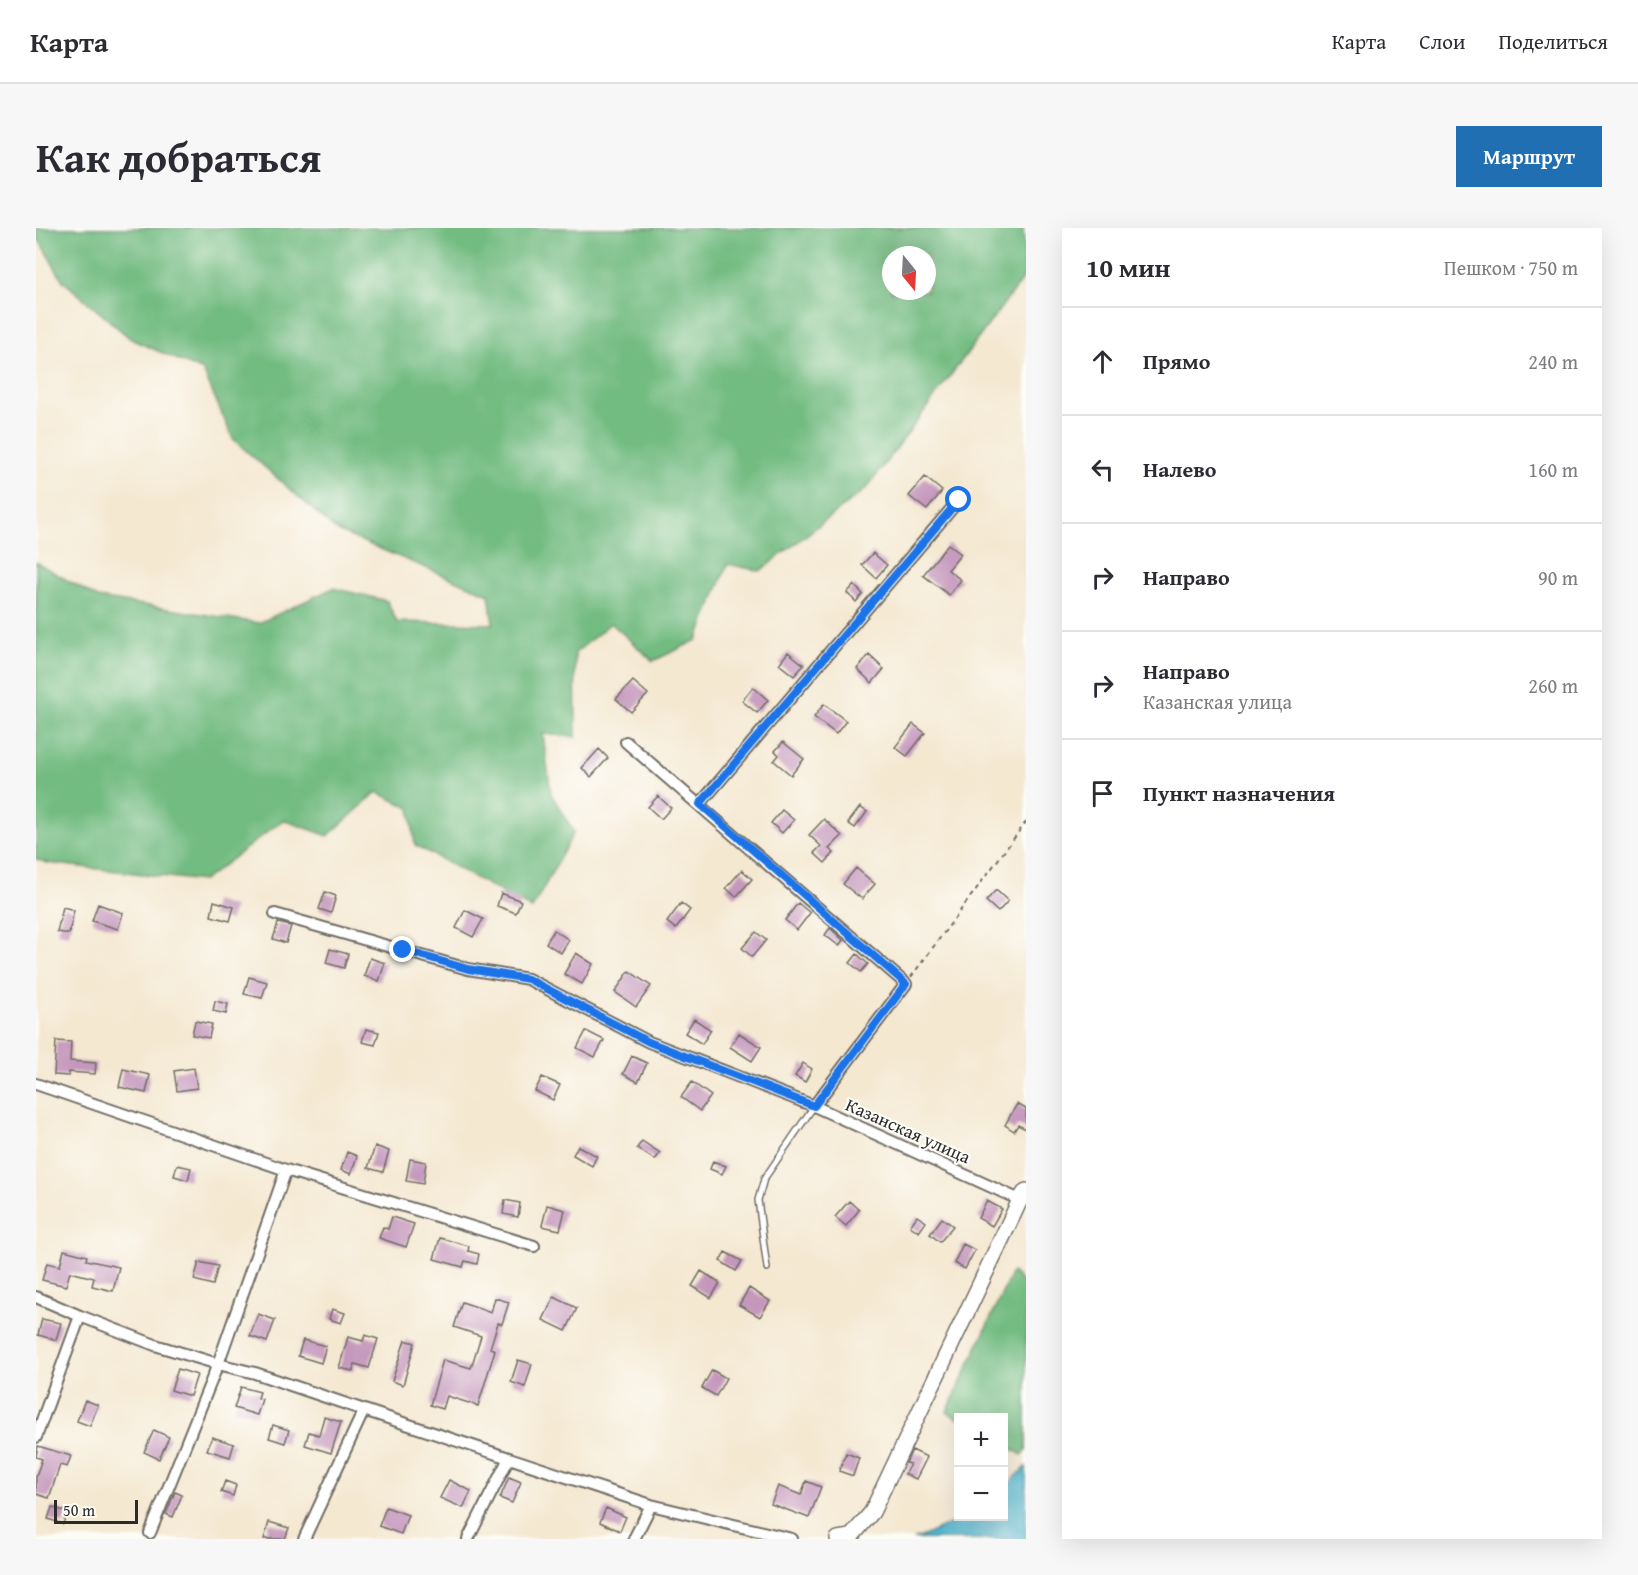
<!DOCTYPE html>
<html lang="ru">
<head>
<meta charset="utf-8">
<style>
  :root { --surface:#fff; --page:#f7f7f7; --text:#2b2b33; --muted:#7c7c81; --line:#e1e1e2; --accent:#1f6fb2 }
  body { margin:0; font-family:"Gentium Book Plus",serif; background:var(--page); color:var(--text) }
  .controls { position:absolute; right:18px; bottom:18px; display:grid; overflow:hidden; border-radius:0px; box-shadow:0 6px 24px #0002 }
  .controls button { width:54px; height:54px; display:grid; place-items:center; padding:0; border:0; border-bottom:2px solid var(--line); background:var(--surface); color:var(--text); font:30px sans-serif }
  .compass { position:absolute; left:846px; top:18px; width:54px; height:54px; border-radius:50%; background:var(--surface); box-shadow:0 6px 24px #0002; rotate:162deg }
  .scale { position:absolute; left:18px; bottom:15px; width:84px; box-sizing:border-box; padding-left:6px; border:3px solid #2b2b2b; border-top:0; font-size:16px; line-height:21px; white-space:nowrap; color:#2b2b2b; -webkit-text-stroke:4px #fdfcf7; paint-order:stroke }
  .stop { position:absolute; width:18px; height:18px; margin:-14px; border:4px solid #1a73e8; border-radius:50%; background:#fff }
  .stop.end { background:#1a73e8; border-color:#fff; box-shadow:0 2px 6px #0008 }
  .list { margin:0; padding:0; list-style:none }
  h2 { display:flex; justify-content:space-between; align-items:center; height:78px; margin:0; padding:0 24px; font-size:26px }
  h2 small { font-size:20px; font-weight:400; color:var(--muted) }
  .list li { display:grid; grid-template-columns:39px 1fr auto; gap:18px; align-items:center; box-sizing:border-box; height:108px; padding:0 24px; border-top:2px solid var(--line) }
  .list b { display:block; font-size:22px; white-space:nowrap }
  .list p { margin:0; font-size:20px; white-space:nowrap; color:var(--muted) }
  .list em { font-size:20px; font-style:normal; color:var(--muted) }
  .icon { flex:none; width:33px; height:33px; fill:none; stroke:currentColor; stroke-width:2; stroke-linecap:round; stroke-linejoin:round }
  .map { position:relative; flex:none; width:990px; height:1311px; overflow:hidden; border-radius:0px }
  header { display:flex; align-items:center; gap:36px; box-sizing:border-box; height:84px; padding:0 30px; background:var(--surface); border-bottom:2px solid var(--line) }
  header strong { font-size:28px }
  nav { display:flex; gap:33px; margin-inline-start:auto; font-size:21px }
  .intro { display:flex; align-items:center; justify-content:space-between; box-sizing:border-box; height:144px; padding:0 36px }
  h1 { margin:0; font-size:42px }
  .button { padding:15px 27px; border-radius:0px; background:var(--accent); color:#fff; font-size:21px; font-weight:700 }
  main { display:flex; gap:36px; padding:0 36px }
  aside { flex:1; background:var(--surface); border-radius:0px; box-shadow:0 6px 24px #0002 }
  .map>svg:first-child { display:block }
</style>
</head>
<body>
<header>
<strong>Карта</strong>
<nav><a>Карта</a><a>Слои</a><a>Поделиться</a></nav>
</header>
<div class="intro"><h1>Как добраться</h1><a class="button">Маршрут</a></div>
<main>
<div class="map">
<svg width="990" height="1311" viewBox="0 0 990 1311">
  <rect width="100%" height="100%" fill="#fdfcf7"/>
  <filter id="ink" filterUnits="userSpaceOnUse"><feTurbulence type="fractalNoise" baseFrequency=".0167" numOctaves="2"/><feDisplacementMap in="SourceGraphic" scale="12" xChannelSelector="R" yChannelSelector="G"/><feConvolveMatrix kernelMatrix="1 2 1 2 8 2 1 2 1" color-interpolation-filters="sRGB"/></filter>
  <filter id="wash" filterUnits="userSpaceOnUse"><feTurbulence type="fractalNoise" baseFrequency=".008" numOctaves="4" result="noise"/><feDisplacementMap in="SourceGraphic" scale="24" xChannelSelector="R" yChannelSelector="G"/><feGaussianBlur stdDeviation="1.35" result="paint"/><feColorMatrix in="noise" values="0 0 0 0 0 0 0 0 0 0 0 0 0 0 0 0 0 1.4 0 .05"/><feComposite in="paint" operator="in"/></filter>
  <g filter="url(#wash)">
    <rect width="100%" height="100%" fill="#f4e8d1"/>
    <!-- forest -->
    <path fill="#72bb81" stroke="#4e7356" stroke-width="1.5" fill-rule="evenodd" d="M0,0H987L990,46L831,260L724,343L692,336L661,412L617,433L575,395L539,425L540,509L507,506L515,566L538,604L496,681L379,617L374,580L341,564L292,608L247,592L167,653L11,635L0,631V334L62,370L223,395L297,360L351,373L361,394L457,396L453,366L301,303L197,211L167,143L95,111L27,53L0,7ZM855,27H891V63H855Z
      M976,1044L990,1058V1223L986,1227L968,1216V1190L922,1191L911,1184Z"/>
    <!-- water -->
    <path fill="#50b5cf" stroke="#3e707d" stroke-width="1.5" d="M990,1239V1311H877L883,1310L930,1289L968,1288V1260Z"/>
    <g id="blocks">
      <!-- building -->
      <path fill="#c597bd" d="M889,249L906,263L891,282L873,268Z
        M912,316L925,326L912,342L925,352L913,367L887,347Z
        M837,325L851,337L840,350L826,337Z
        M818,357L827,366L820,374L811,365Z
        M752,424L768,437L758,448L743,436Z
        M833,427L848,441L836,455L821,441Z
        M597,453L612,466L595,484L580,471Z
        M717,459L732,472L721,485L706,473Z
        M788,476L810,493L800,506L778,489Z
        M877,496L889,505L871,528L859,519Z
        M747,514L768,531L755,547L738,533L743,527L739,523Z
        M563,521L572,530L555,549L546,540Z
        M622,568L635,580L625,591L612,579Z
        M824,579L831,584L819,600L812,595Z
        M746,582L758,592L746,605L735,595Z
        M788,591L806,608L793,621L798,625L789,635L778,625L785,618L773,607Z
        M820,640L839,656L826,671L807,656Z
        M706,642L716,651L700,669L690,660Z
        M960,662L972,673L962,684L950,673Z
        M289,664L300,668L295,685L283,681Z
        M465,665L485,673L480,685L461,678Z
        M178,673L198,679L194,693L175,688Z
        M645,675L654,682L640,701L631,694Z
        M762,675L774,685L761,702L749,692Z
        M62,676L87,685L82,701L56,693Z
        M27,679L38,682L33,706L21,704Z
        M429,682L447,691L437,709L420,700Z
        M242,695L255,698L250,715L237,711Z
        M794,700L807,712L803,718L789,707Z
        M518,702L533,712L525,725L510,715Z
        M720,704L730,712L716,729L706,720Z
        M294,721L312,726L308,740L290,735Z
        M540,725L557,736L546,756L528,746Z
        M821,726L832,736L825,744L814,735Z
        M334,730L349,735L343,753L328,748Z
        M593,743L615,758L600,779L579,764Z
        M213,749L231,754L226,770L208,766Z
        M179,773L192,776L190,786L177,783Z
        M658,791L675,802L666,816L649,805Z
        M159,793L176,796L173,810L156,807Z
        M330,801L343,804L339,817L326,814Z
        M550,803L568,812L559,829L541,820Z
        M703,805L725,819L716,833L694,819Z
        M20,813L35,814L34,833L60,835L59,846L33,844V848L18,847Z
        M596,828L611,835L602,854L587,846Z
        M767,835L776,841L769,854L759,848Z
        M158,840L161,860L141,863L138,843Z
        M87,841L114,847L110,865L83,859Z
        M506,849L524,857L517,872L499,863Z
        M656,854L675,868L664,883L645,869Z
        M981,876L990,881V901L982,897L978,903L969,897Z
        M606,913L624,925L619,932L601,920Z
        M339,918L353,923L347,944L332,940Z
        M542,918L561,928L556,938L537,927Z
        M311,924L321,928L315,946L305,942Z
        M374,931L390,934L387,956L370,953Z
        M677,933L690,938L686,946L674,941Z
        M141,937L155,940L152,952L138,948Z
        M469,972L484,975L482,989L467,986Z
        M813,973L823,982L810,998L799,989Z
        M951,973L966,981L956,998L942,990Z
        M511,977L529,982L524,1002L506,998Z
        M881,988L890,994L883,1004L874,998Z
        M356,989L378,996L370,1019L343,1010L347,999L352,1001Z
        M906,990L917,998L904,1014L894,1006Z
        M404,1010L433,1018L432,1023L443,1026L441,1036L429,1033L427,1039L398,1031Z
        M927,1016L939,1022L929,1041L918,1035Z
        M28,1022L51,1028L50,1032L83,1039L77,1063L56,1058L58,1050L34,1044L30,1058L6,1052L11,1035L24,1038Z
        M689,1024L706,1033L700,1043L684,1033Z
        M163,1034L182,1038L177,1057L158,1052Z
        M665,1043L684,1055L675,1070L656,1058Z
        M713,1060L734,1073L724,1089L703,1077Z
        M518,1069L541,1080L530,1103L507,1092Z
        M459,1070L473,1074L466,1096L462,1095L454,1120L459,1122L442,1178L411,1168L407,1181L394,1177L407,1132L435,1140L445,1108L418,1099L426,1074L455,1084Z
        M296,1081L309,1085L305,1095L293,1091Z
        M222,1086L239,1092L231,1114L214,1108Z
        M6,1091L25,1095L20,1112L2,1107Z
        M329,1107L342,1111L333,1140L319,1136L317,1143L303,1140L312,1109L327,1113Z
        M267,1112L290,1118L285,1135L262,1128Z
        M369,1112L379,1115L367,1157L356,1153Z
        M482,1132L496,1136L489,1159L475,1154Z
        M142,1141L161,1147L154,1168L135,1162Z
        M676,1142L690,1150L680,1168L666,1160Z
        M205,1159L224,1164L222,1170L226,1171L221,1187L198,1180Z
        M49,1172L62,1177L54,1198L41,1193Z
        M288,1189L305,1194L295,1225L269,1217L273,1204L283,1207Z
        M237,1197L253,1202L249,1215L233,1210Z
        M118,1202L133,1209L123,1231L108,1224Z
        M176,1209L198,1216L194,1229L171,1222Z
        M2,1218L35,1228L31,1239L24,1237L13,1270L0,1266V1248L6,1231L0,1229Z
        M876,1222L891,1229L880,1251L869,1246L874,1236L870,1235Z
        M810,1225L823,1230L817,1248L803,1243Z
        M473,1249L485,1254L476,1275L464,1270Z
        M413,1252L435,1263L427,1280L404,1270Z
        M189,1253L200,1257L197,1268L185,1264Z
        M770,1253L785,1259L773,1290L735,1276L742,1258L765,1267Z
        M139,1264L146,1267L137,1289L130,1286Z
        M16,1279L31,1284L27,1296L12,1291Z
        M350,1279L372,1287L365,1306L343,1298Z
        M570,1280L590,1289L584,1303L564,1294Z
        M233,1294L253,1300L249,1311H228Z"/>
    </g>
  </g>
  <g filter="url(#ink)">
    <use href="#blocks" fill-opacity="0" stroke="#716d65" stroke-width="1.5"/>
    <g fill="none" stroke-linecap="round" stroke-linejoin="round">
      <!-- lane casing -->
      <g stroke="#716d65" stroke-width="8">
        <path id="lane" d="M731,1040L722,972L728,951L778,878"/>
      </g>
      <!-- street casing -->
      <g stroke="#716d65" stroke-width="14">
        <path id="street" d="M590,514L870,756L778,878
          M664,576L923,272
          M239,686L432,741L492,751L613,814L778,878L984,972
          M0,856L250,942L498,1018
          M0,1069L44,1088L119,1117L182,1136L219,1145L328,1182L615,1277L756,1311
          M0,1209L44,1088
          M114,1305L182,1136L250,942
          M268,1311L328,1182
          M432,1311L473,1230
          M598,1311L615,1277"/>
      </g>
      <!-- secondary casing -->
      <g stroke="#716d65" stroke-width="18">
        <path id="secondary" d="M802,1311L815,1309L836,1284L984,972L990,963"/>
      </g>
      <!-- path -->
      <path stroke="#716d65" stroke-width="2" stroke-dasharray="4.5 4.5" stroke-linecap="butt" d="M875,749L990,594"/>
      <!-- lane -->
      <use href="#lane" stroke="#fff" stroke-width="5"/>
      <!-- street -->
      <use href="#street" stroke="#fff" stroke-width="10"/>
      <!-- secondary -->
      <use href="#secondary" stroke="#fff" stroke-width="15"/>
    </g>
  </g>
  <g fill="none" stroke-linecap="round" stroke-linejoin="round" filter="url(#ink)">
    <!-- route -->
    <path stroke="#1a73e8" stroke-width="8" d="M367,722L432,741L492,751L613,814L778,878L870,756L664,576L923,272"/>
  </g>
  <g text-anchor="middle" stroke-width="4.5" stroke-linejoin="round" paint-order="stroke">
    <!-- street labels -->
    <g font-size="18" fill="#2b2b2b" stroke="#fdfcf7">
      <text transform="translate(872 903) rotate(24)" y="6">Казанская улица</text>
    </g>
  </g>
</svg>
<div class="controls">
<button>+</button>
<button>−</button>
</div>
<svg class="compass" viewBox="-18 -18 36 36"><path d="M0-13l5 13h-10z" fill="#e53935"/><path d="M0 13l5-13h-10z" fill="#7c7c81"/></svg>
<div class="scale">50 m</div>
<div class="stop" style="left:923px;top:272px"></div>
<div class="stop end" style="left:367px;top:722px"></div>
</div>
<aside>
<h2>10 мин<small>Пешком · 750 m</small></h2>
<ul class="list">
<li><svg class="icon" aria-label="ahead" viewBox="0 0 24 24"><path d="M12 20V5M6 11l6-6 6 6"/></svg><div><b>Прямо</b></div><em>240 m</em></li>
<li><svg class="icon" aria-label="left" viewBox="0 0 24 24"><path d="M17 20v-9H6M10 6l-5 5 5 5"/></svg><div><b>Налево</b></div><em>160 m</em></li>
<li><svg class="icon" aria-label="right" viewBox="0 0 24 24"><path d="M7 20v-9h11M14 6l5 5-5 5"/></svg><div><b>Направо</b></div><em>90 m</em></li>
<li><svg class="icon" aria-label="right" viewBox="0 0 24 24"><path d="M7 20v-9h11M14 6l5 5-5 5"/></svg><div><b>Направо</b><p>Казанская улица</p></div><em>260 m</em></li>
<li><svg class="icon" aria-label="arrive" viewBox="0 0 24 24"><path d="M6 21V4h12l-3 4 3 4H6"/></svg><div><b>Пункт назначения</b></div></li>
</ul>
</aside>
</main>
</body>
</html>
